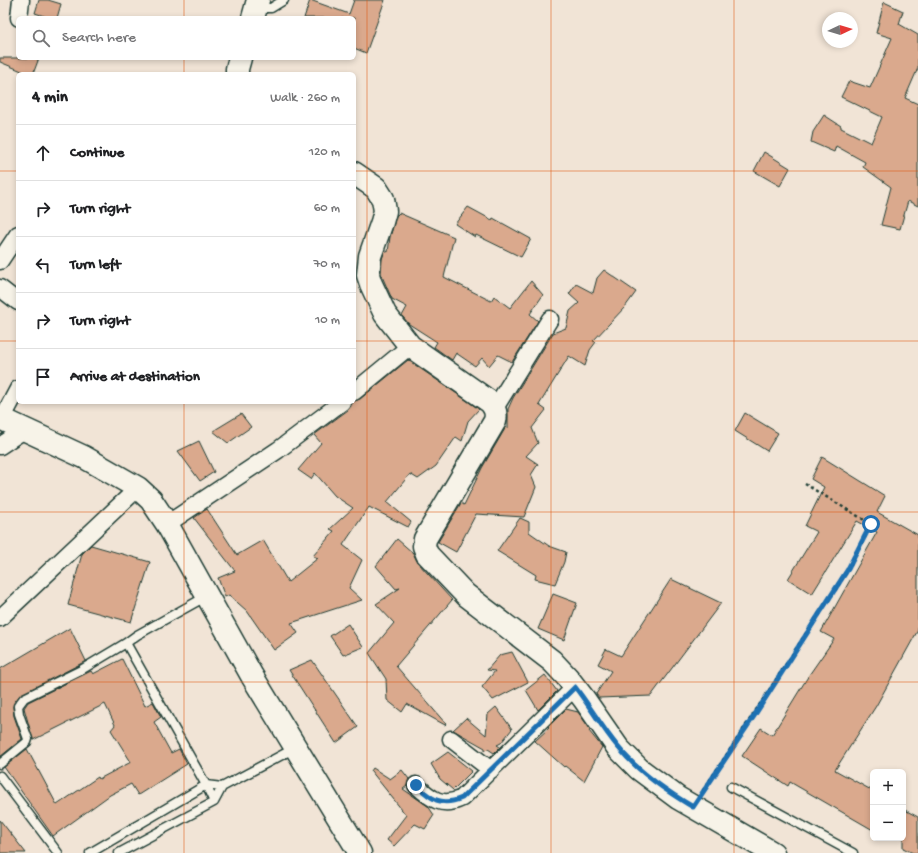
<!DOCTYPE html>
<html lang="en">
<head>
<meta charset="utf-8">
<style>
  :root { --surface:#fff; --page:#f2f2f2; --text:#202124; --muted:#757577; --line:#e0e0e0 }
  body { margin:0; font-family:"Gochi Hand",sans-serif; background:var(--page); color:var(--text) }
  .controls { position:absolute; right:12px; bottom:12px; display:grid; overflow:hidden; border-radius:6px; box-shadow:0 2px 6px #0003 }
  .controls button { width:36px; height:36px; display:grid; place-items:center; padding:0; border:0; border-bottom:1px solid var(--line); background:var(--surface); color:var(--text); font:20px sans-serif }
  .compass { position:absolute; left:822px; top:12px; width:36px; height:36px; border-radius:50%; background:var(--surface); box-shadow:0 2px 6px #0003; rotate:86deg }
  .stop { position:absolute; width:12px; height:12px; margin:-9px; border:3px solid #1f6fb2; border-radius:50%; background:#fff }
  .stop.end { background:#1f6fb2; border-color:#fff; box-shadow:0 1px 4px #0008 }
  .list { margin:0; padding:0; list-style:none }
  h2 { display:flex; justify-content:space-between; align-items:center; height:52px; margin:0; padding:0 16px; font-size:17px }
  h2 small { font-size:13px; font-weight:400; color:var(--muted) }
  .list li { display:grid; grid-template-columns:26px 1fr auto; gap:12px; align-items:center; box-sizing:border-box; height:56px; padding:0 16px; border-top:1px solid var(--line) }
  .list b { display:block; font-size:15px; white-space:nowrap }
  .list em { font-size:13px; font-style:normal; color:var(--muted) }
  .icon { flex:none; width:22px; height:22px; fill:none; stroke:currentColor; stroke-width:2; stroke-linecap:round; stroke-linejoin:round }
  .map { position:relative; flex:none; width:918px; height:853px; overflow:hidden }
  .search { position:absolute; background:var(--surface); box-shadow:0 2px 6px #0003; left:16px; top:16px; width:340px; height:44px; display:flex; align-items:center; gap:10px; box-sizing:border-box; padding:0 14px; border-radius:6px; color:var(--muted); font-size:15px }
  .panel { position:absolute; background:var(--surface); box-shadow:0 2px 6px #0003; left:16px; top:72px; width:340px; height:332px; border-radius:6px }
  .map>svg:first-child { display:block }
</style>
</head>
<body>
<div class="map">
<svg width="918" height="853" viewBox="0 0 918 853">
  <rect width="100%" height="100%" fill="#f1e4d6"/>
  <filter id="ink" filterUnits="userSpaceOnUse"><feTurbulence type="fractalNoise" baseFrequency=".025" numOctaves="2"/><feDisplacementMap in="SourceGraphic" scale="8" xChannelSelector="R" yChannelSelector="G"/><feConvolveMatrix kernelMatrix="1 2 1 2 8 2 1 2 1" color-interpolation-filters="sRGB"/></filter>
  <g filter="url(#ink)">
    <!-- building -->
    <path fill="#daa98d" stroke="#1f3d34" d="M39,0H48L61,4L57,18H50L35,13Z
      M310,0L349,14L354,0H385L366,53L354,48V18H304Z
      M884,2L903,11L899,24L918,35V68L905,98L918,104V206L908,201L900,229L881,225L891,187L863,167L865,162L836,146L834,152L811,142L813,132L824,115L841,126V128L871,143L882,117L841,97L849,81L870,88L892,38L876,33Z
      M0,58H39L33,74H29L0,62Z
      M764,152L790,168L780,186L754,171Z
      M468,207L492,220L493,218L531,239L521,257L476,235L475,237L455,224Z
      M399,213L454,237L444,277L491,301L494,296L510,308L531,281L543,295L530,314L538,321L512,362L498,355L489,366L482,358L475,366L456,353L452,360L434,347L437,342L409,324L402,316L407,307L392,299L381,274L382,259L385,250L388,252L390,237L396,216Z
      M604,270L636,292L625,307L593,341L596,342L590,350L585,366L569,356L539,405L546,410L532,428L538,443L526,456L538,464L531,475L536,487L524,517L476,514L456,552L438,542L461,503L464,505L482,468L506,427L508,428V409L513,398L553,333L566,328L570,311L579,303L569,294L576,284L593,293L597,278Z
      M408,360L479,409L468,421L462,441L456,437L436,466L418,479L410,474L387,502L411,522L408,527L369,507L343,545L362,560L349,588L362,600L291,623L298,633L274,650L247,611L229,595L225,597L218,578L235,571L194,518L207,509L237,555L263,540L288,582L318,558L313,556L334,531L330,529L353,508L335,496L315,473L311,479L298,470L321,443L314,435L348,410L351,406V402L360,399Z
      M745,413L778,433L767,451L735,431Z
      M241,414L251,427L228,443L213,431Z
      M199,441L214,472L200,481L178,451Z
      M822,457L885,496L877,512L918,535V630L876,706L835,770L873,791V830L790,782L788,786L742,756L761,728L772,735L809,675L834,639L821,632L877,532L857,521L812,594L788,579L817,532L805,526L824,487L811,479Z
      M520,518L529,522V532L549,546L566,552L564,562L555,584L535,579L536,575L497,551Z
      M397,539L413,553L418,563L452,600L396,666L446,724L445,725L407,704L402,712L387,700L386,679L369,653L394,623L376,604L400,588L396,589L376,566Z
      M91,545L150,562L131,622L68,605L82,554Z
      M671,579L721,603L651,696L599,698L596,694L611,671L598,664L606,649L621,656Z
      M553,594L577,603L564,640L538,629Z
      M348,624L363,647L343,655L330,636Z
      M70,628L86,661L20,695L14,703L13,707L14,716L22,739L0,757V669Z
      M512,652L528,682L493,700L482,687L495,671L487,670L500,655Z
      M122,659L145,706L153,702L161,717L154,722L171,753L179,749L187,764L138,795L131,784L110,795L53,836L4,767L27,749L57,805L98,777L99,779L131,762L111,730L115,725L105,704L33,740L24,708L28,702L91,671L93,674Z
      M312,660L358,727L336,743L289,670Z
      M545,675L557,691L538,710L526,690Z
      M496,707L512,729L501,743L497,745L500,747L494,753L488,749L485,750V748L453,730L466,718L486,735L488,714Z
      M566,709L578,712L590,729L589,731L602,747L584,781L565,766L564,767L535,741L549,728L548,727Z
      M448,752L472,771L453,790L440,779L431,764Z
      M373,768L390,779L402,770L409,779L407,786L403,789L428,806L434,815L425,829L415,824L394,846L387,840L406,815L371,771Z
      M903,809L918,817V853H913L903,848Z
      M0,820L26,853H0Z"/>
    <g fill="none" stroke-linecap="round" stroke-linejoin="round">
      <!-- lane casing -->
      <g stroke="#1f3d34" stroke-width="11">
        <path id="lane" d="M257,8H271L284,0
          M207,596L137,635L126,643L206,785L214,802
          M0,764L27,742L28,739L19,714L18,706L24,698L81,670L126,643
          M0,776L58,853
          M731,787L853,853
          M90,853L206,785L222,787L295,748
          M119,853L214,802L222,787"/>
      </g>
      <!-- street casing -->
      <g stroke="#1f3d34" stroke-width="19">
        <path id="street" d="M19,18L21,0
          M0,261L18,234
          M0,288L18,302
          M354,392L410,346
          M495,408L550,319
          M2,419L18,389
          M0,446L24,430
          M167,524L278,450L342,402
          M0,618L138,488
          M451,739L491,770
          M416,785C431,799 442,808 462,798L575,687"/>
      </g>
      <!-- secondary casing -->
      <g stroke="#1f3d34" stroke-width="25">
        <path id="secondary" d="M253,18L258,0
          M237,74V69L240,58
          M354,173L376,188L383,199L385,211L382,222L370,256L368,275L371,284L385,314L410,346L490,402C495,408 497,413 495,421L425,539L424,546L427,554L466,595L552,661L567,677L584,699L618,748L639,769L678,798L773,853
          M0,418L84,457L138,488L151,500L167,524L252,676L360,853"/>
      </g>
      <!-- path -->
      <path stroke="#1f3d34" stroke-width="2.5" stroke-dasharray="3 3" stroke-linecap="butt" d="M703,791L835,590L848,569L871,524L805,484"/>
      <!-- lane -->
      <use href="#lane" stroke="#f7f3e8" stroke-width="8"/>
      <!-- street -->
      <use href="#street" stroke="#f7f3e8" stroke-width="16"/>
      <!-- secondary -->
      <use href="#secondary" stroke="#f7f3e8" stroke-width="22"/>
    </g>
  </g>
  <g fill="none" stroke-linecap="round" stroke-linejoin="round" filter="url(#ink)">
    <!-- route -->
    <path stroke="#1f6fb2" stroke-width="5" d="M416,785C431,799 441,807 462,798L575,687C590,706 602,728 618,747C638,772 666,791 693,807L754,716L848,569L871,524"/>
  </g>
  <!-- grid -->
  <path fill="none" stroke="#de580e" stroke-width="1" stroke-opacity="0.55" d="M184,0V18M367,0V853M551,0V853M734,0V853M184,58V74M0,171H18M354,171H918M0,341H18M354,341H918M184,402V853M0,512H918M0,682H918"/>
</svg>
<div class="controls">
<button>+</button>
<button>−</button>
</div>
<svg class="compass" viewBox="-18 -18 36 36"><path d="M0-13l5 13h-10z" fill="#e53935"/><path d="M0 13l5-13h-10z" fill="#757577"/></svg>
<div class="stop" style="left:871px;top:524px"></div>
<div class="stop end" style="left:416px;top:785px"></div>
<div class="search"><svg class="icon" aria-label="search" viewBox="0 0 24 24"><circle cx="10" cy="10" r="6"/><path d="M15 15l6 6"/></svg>Search here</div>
<section class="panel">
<h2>4 min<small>Walk · 260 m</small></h2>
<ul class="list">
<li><svg class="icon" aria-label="ahead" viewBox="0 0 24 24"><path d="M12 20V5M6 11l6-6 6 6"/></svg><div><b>Continue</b></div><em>120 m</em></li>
<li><svg class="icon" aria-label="right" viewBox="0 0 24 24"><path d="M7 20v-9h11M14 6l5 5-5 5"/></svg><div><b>Turn right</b></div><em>60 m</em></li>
<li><svg class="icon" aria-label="left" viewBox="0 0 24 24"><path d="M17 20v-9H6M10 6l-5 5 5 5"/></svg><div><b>Turn left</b></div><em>70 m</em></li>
<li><svg class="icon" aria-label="right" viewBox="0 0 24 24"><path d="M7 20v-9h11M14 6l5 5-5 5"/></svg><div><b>Turn right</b></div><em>10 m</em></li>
<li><svg class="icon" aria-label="arrive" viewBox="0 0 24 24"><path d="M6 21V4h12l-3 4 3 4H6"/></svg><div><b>Arrive at destination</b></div></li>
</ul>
</section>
</div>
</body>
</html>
